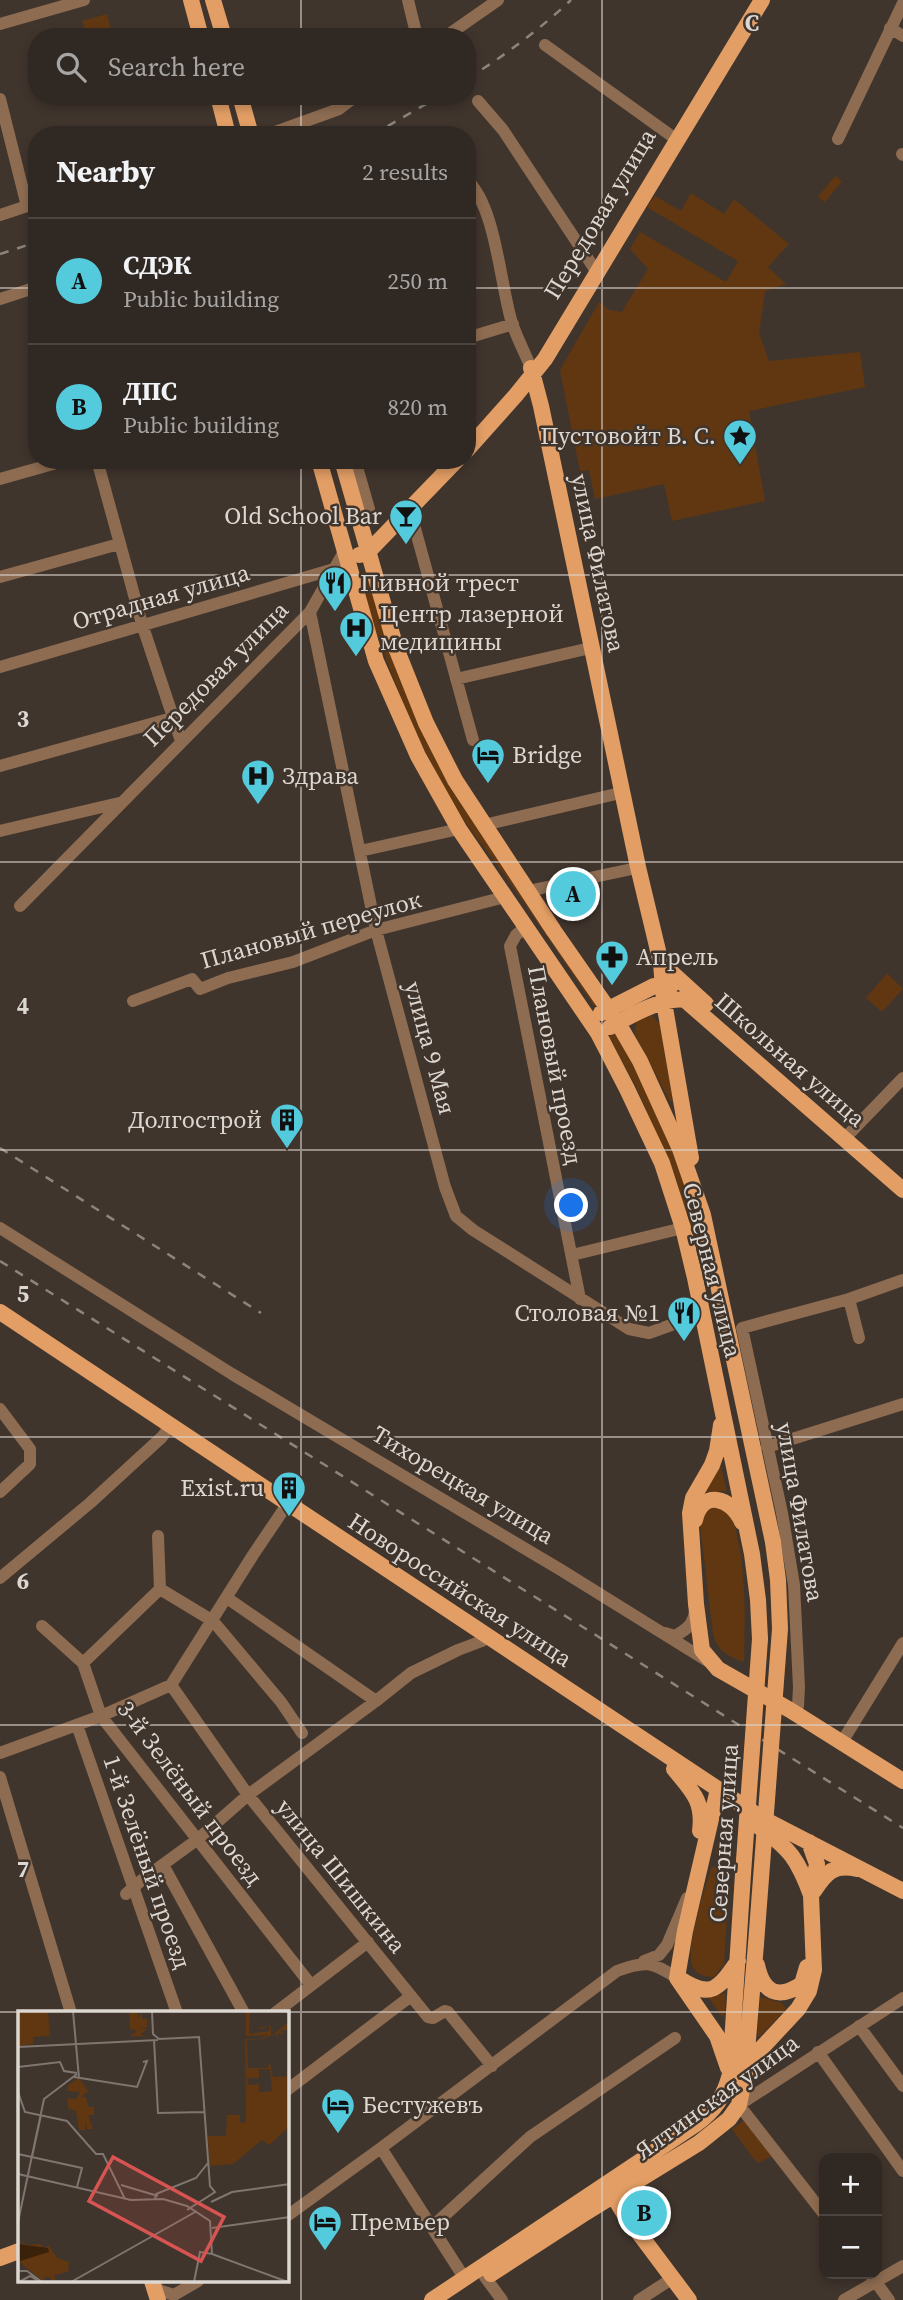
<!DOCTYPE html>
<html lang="en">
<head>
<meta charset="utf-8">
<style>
  :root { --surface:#302822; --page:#38302a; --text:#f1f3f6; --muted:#a8a6a5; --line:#4b4440; --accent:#54cadd }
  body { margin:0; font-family:"Source Serif 4",serif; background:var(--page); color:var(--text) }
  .controls { position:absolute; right:21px; bottom:21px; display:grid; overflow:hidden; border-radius:14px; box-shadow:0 4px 10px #0003 }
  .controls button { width:63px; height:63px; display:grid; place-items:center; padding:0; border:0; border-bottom:2px solid var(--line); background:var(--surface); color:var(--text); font:35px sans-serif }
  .you { position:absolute; left:572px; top:1206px; width:24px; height:24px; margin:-18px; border:5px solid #fff; border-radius:50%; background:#1a73e8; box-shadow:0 0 0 10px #1a73e833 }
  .badge { display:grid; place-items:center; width:46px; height:46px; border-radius:50%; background:var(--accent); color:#111; font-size:23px; font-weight:700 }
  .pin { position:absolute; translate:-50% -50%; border:4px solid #fff; box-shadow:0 2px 7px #0006 }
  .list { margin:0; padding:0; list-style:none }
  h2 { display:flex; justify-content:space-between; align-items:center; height:91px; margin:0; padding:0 28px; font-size:30px }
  h2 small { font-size:23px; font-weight:400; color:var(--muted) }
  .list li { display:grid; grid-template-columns:46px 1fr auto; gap:21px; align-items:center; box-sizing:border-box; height:126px; padding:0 28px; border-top:2px solid var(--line) }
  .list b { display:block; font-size:26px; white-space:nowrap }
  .list p { margin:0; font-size:23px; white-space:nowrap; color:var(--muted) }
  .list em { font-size:23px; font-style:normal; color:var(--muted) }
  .icon { flex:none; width:38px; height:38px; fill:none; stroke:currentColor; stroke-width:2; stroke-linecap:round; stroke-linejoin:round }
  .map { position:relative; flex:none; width:903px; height:2300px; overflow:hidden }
  .search { position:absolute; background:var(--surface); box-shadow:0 4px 10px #0003; left:28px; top:28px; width:448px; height:77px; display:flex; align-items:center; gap:18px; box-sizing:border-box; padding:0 24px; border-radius:28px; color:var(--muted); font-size:26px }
  .panel { position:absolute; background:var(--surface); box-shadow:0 4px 10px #0003; left:28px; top:126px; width:448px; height:343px; border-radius:28px }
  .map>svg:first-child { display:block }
</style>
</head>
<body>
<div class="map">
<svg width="903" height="2300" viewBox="0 0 903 2300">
  <rect width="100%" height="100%" fill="#40352d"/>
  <!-- green -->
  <path fill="#613711" d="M107,14L113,37H87L82,21Z
    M835,176L842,181L825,202L818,197Z
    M691,193L724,214L734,199L789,244L768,267L786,284L765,291L759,333L769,361L860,352L865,387L749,411L765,501L672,521L664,484L595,499L589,470L580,472L560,370L599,302L609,310L622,312L648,269L630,249L640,232L726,282L738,261L647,207L655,196L681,211Z
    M366,570L402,681L597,1003L594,1006C563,960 532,914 500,869C486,848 469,830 456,808C413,735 383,658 359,577Z
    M887,973L903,989L882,1012L866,998Z
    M649,1013L660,1024L673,1102L670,1101L635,1035L636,1021Z
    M611,1033H615C660,1111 690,1185 707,1273L706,1274H701L677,1182L637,1088L609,1037Z
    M720,1463L727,1491L706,1492L704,1490Z
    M717,1507L731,1513C747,1562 745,1612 744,1662C729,1657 716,1650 713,1633L700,1525L707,1510Z
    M730,1827H734L732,1858L724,1859L716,1854C716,1843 721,1834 730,1827Z
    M722,1864L730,1866L724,1964L714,1977C707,1977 699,1976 694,1969C682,1953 706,1888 711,1868Z
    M726,1993L724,2019L708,1997Z
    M760,1997L782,2003L786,2009L760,2036H757Z
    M746,2119L773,2156L757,2163L732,2129Z"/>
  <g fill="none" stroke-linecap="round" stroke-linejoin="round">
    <!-- minor -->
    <path stroke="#8e6c51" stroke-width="12" d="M408,0L417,37
      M0,24L84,0
      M890,28L903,36
      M445,37L498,0
      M545,45L673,137
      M0,99L27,206
      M478,101L503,130L594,268
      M267,135L339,109L356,96
      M838,139L903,3
      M902,154L903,155
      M467,180C496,207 500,284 512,323C517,338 525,353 531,368
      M0,215L27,206
      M0,299L37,287
      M467,338L513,324
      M97,460L142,624L181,741
      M355,460L369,509
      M0,479L67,460
      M410,510L473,740
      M0,577L119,544
      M310,612L376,930L445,1187L456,1216L473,1230L629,1329L649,1333L702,1314
      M0,667L334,569L338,566
      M456,679L586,649
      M0,766L172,718
      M484,825L616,794
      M0,831L119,803
      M360,851L459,829
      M528,891L632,869
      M20,906L310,612L345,550
      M526,927L516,935L510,946L580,1299
      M133,1001L192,979L200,989L228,978L293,962L376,930L505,897
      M845,1138L903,1078
      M0,1228L232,1374L561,1570L709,1662
      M572,1255L683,1228
      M849,1299L859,1338
      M0,1409L30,1449V1464L0,1492
      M767,1447L903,1404
      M0,1578L90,1503L162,1437L171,1425
      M160,1589L213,1621L281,1702L302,1733
      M227,1598L376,1701
      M42,1626L83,1663L101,1716L311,1985
      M665,1633L675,1636C687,1629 693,1625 695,1611
      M83,1663L160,1589L158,1536
      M171,1685L248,1795L428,2017L433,2018L445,2011L448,2012L492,2066
      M798,1706L799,1687L794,1585L782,1513L742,1328L849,1299L903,1280
      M77,1725L177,2013
      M845,1737L903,1643
      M0,1753L101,1716L171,1685L253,1555L288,1503
      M0,1777L71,2013
      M163,1865L244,2013
      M126,1894L143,1879L198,1839L248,1795L376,1701L411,1673L458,1650L482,1641L486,1635
      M644,1961L659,1955L667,1945L687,1898
      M275,2013L368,1942
      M859,2026L903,2086
      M818,2052L903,2171
      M287,2090L411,1996
      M381,2148L465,2279
      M824,2214L739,2105L903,1998
      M287,2216L381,2148L617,1971C646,1960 652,1962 677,1978
      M433,2226L530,2137L675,2038
      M870,2274L889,2300
      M485,2277L502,2300
      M155,2289L174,2295L198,2281
      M639,2300L673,2278
      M844,2300L903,2266"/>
    <!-- major -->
    <path stroke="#e29e65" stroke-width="16" d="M191,0L201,37
      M213,0L224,37
      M218,96L228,135
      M240,96L251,135
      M531,368L541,406L638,867L661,963L664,1002L691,1158
      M467,450L516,395L545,359L762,0
      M319,460L376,661L418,756L459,829L598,1033L627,1089L662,1163L683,1228L695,1278L752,1554L758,1600L760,1639
      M342,460L396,648L426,723L455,780L554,931L618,1023L640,1061L680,1149L703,1215L773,1542
      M359,555L367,553L457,460
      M661,963L706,1004
      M601,1013L654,986L670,987
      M610,1027C628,1017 664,996 685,1000L903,1190
      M0,1312L760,1817L903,1891
      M721,1425L717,1451L712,1465L693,1498L690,1513L696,1604L702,1650L718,1669L790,1710L903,1781
      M695,1520C702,1489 731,1497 742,1522
      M674,1769C692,1791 704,1801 700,1831
      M718,1789L685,1931L677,1978L717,2036L728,2068
      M759,1827C790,1848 798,1860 811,1895
      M814,1891C826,1872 834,1864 857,1869
      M757,1965C763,1993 778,2000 802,1984L807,1967
      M680,1979C712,2000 719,1988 738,1961
      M748,2069L757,2053L798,2009L809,1991L814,1970L811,1895L817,1864L809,1842
      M612,2187L611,2192L623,2212L689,2300
      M0,2258L19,2251
      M491,2274L582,2215L699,2143L729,2119L739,2105L745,2075L756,1944
      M152,2281L158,2300
      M432,2300L696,2124C715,2110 724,2097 730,2074L743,1874"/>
    <!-- rail -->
    <path stroke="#8c847d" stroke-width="2.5" stroke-dasharray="9 9" stroke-linecap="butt" d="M467,79C504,56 539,30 571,0
      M372,135L440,96
      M0,254L37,242
      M0,1148L261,1313
      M0,1261L903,1828"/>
    <!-- major-bridge -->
    <path stroke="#e29e65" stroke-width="16" d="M743,1874L760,1639
      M756,1944L780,1629L778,1580L773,1542"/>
  </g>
  <!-- grid -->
  <path fill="none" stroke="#ddd7d1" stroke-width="2" stroke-opacity="0.55" d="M301,0V37M602,0V2300M301,96V135M0,288H37M467,288H903M301,460V2300M0,575H903M0,862H903M0,1150H903M0,1437H903M0,1725H903M0,2012H903"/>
  <!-- icons -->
  <defs>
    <g id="sight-pin" transform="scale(1.75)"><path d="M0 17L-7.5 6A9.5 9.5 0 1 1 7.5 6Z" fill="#54cadd" stroke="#40352d"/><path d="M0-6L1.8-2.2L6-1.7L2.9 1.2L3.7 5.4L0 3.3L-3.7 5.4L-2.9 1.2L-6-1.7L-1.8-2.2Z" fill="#111"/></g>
    <g id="bar-pin" transform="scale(1.75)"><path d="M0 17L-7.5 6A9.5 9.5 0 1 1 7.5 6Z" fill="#54cadd" stroke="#40352d"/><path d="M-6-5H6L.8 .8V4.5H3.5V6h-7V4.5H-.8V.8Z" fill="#111"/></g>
    <g id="restaurant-pin" transform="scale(1.75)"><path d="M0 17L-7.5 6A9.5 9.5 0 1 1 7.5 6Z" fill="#54cadd" stroke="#40352d"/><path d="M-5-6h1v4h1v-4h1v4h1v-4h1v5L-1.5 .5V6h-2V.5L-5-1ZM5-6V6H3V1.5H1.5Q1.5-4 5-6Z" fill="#111"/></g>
    <g id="hospital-pin" transform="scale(1.75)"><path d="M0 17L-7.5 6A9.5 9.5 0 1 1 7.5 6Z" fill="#54cadd" stroke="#40352d"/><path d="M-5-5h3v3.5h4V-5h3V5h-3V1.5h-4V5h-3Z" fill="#111"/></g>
    <g id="hotel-pin" transform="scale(1.75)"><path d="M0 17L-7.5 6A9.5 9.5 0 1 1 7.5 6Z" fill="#54cadd" stroke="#40352d"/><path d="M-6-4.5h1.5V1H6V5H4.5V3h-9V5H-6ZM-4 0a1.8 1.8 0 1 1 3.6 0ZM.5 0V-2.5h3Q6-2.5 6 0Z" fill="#111"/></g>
    <g id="pharmacy-pin" transform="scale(1.75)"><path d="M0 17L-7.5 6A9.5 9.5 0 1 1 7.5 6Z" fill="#54cadd" stroke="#40352d"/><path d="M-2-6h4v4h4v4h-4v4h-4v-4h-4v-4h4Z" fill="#111"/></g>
    <g id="building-pin" transform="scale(1.75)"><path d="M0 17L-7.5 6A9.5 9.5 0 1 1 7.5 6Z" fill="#54cadd" stroke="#40352d"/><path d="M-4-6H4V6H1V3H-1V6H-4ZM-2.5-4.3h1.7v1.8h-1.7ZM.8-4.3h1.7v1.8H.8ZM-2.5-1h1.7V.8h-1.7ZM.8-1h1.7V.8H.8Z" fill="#111"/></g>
  </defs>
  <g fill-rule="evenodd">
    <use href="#sight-pin" x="740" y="436"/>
    <use href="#bar-pin" x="406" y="516"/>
    <use href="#restaurant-pin" x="335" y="583"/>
    <use href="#hospital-pin" x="356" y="628"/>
    <use href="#hotel-pin" x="488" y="755"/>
    <use href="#hospital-pin" x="258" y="776"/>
    <use href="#pharmacy-pin" x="612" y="957"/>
    <use href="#building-pin" x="287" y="1120"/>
    <use href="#restaurant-pin" x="684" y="1313"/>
    <use href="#building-pin" x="289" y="1488"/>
    <use href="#hotel-pin" x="338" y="2105"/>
    <use href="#hotel-pin" x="325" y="2222"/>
  </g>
  <g text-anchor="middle" stroke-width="5" stroke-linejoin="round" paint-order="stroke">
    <!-- street labels -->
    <g font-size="24" fill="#ddd7d1" stroke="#40352d">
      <text transform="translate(600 214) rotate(-59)" y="8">Передовая улица</text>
      <text transform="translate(598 563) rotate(78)" y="8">улица Филатова</text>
      <text transform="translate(161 597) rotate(-16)" y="8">Отрадная улица</text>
      <text transform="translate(216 674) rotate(-45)" y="8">Передовая улица</text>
      <text transform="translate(311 930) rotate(-16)" y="8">Плановый переулок</text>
      <text transform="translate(430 1048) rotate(75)" y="8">улица 9 Мая</text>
      <text transform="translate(790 1060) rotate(41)" y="8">Школьная улица</text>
      <text transform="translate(555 1065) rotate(79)" y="8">Плановый проезд</text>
      <text transform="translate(712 1270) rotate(76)" y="8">Северная улица</text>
      <text transform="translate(463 1485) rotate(31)" y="8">Тихорецкая улица</text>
      <text transform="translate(800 1512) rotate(80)" y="8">улица Филатова</text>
      <text transform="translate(460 1590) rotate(33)" y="8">Новороссийская улица</text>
      <text transform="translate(190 1793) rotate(53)" y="8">3-й Зелёный проезд</text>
      <text transform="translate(724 1833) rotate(-86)" y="8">Северная улица</text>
      <text transform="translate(147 1862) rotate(71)" y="8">1-й Зелёный проезд</text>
      <text transform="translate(341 1876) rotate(51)" y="8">улица Шишкина</text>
      <text transform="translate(717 2097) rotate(-36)" y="8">Ялтинская улица</text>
    </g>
    <!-- poi labels -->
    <g font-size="24" fill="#ddd7d1" stroke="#40352d" text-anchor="start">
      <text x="716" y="444" text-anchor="end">Пустовойт В. С.</text>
      <text x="382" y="524" text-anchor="end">Old School Bar</text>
      <text x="360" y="591">Пивной трест</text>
      <text x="380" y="622">Центр лазерной<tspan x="380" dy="28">медицины</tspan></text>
      <text x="512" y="763">Bridge</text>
      <text x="282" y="784">Здрава</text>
      <text x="636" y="965">Апрель</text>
      <text x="262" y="1128" text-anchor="end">Долгострой</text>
      <text x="660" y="1321" text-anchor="end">Столовая №1</text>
      <text x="264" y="1496" text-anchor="end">Exist.ru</text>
      <text x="362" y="2113">Бестужевъ</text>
      <text x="350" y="2230">Премьер</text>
    </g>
  </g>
  <!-- overview -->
  <g transform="translate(18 2011)">
    <rect width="271" height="271" fill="#40352d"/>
    <path d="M0,0H30L32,25L15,26V33L0,35ZM111,0H120L119,7L124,2V8H129V16L121,18H129L122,24L132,26L112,25L119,20L112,18ZM228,0L232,1L231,23L252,20L251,15L245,18L238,17L253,15V25L271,11V0V19H262L266,23L260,22V28L258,23L244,28L229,29L230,57H250L252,51L255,66L271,65V116L251,134L244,129L215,153L191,155L190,125H208L209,104H222V112L228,111L227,28H240L251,24L228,25ZM252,58L254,80L236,82L241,81V73L230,74L229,67H241V59H229ZM61,67L70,80L63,86H68L70,96H76V104H70L75,118H69L67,110V119H61L58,100L50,97L49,87L58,88L62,81L49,80L50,74ZM0,229L9,234L23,233L24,237L31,235L39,247L51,251L50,261L36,264L38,271L28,265L25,270L0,250L30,237H9Z" fill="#613711" fill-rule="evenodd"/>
    <path d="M0,233L30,237L31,241L2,250Z" fill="#3a210a"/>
    <path fill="none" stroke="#7f766f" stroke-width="2" d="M55,0L61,67M134,0L135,23L141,28L181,26L192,175L197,181L169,199M136,29L140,102L187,101M0,36L140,29M0,56L42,51L46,60L59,62M56,66L119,76L129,50L125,51M0,81L7,101L49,110L78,143H85L107,188M0,143L64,157L59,176M14,146L23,104M0,163L113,189L145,188L169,195L192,210L194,243L270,271M103,174L140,185M137,188L138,183L178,167L190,152M193,191L214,181L272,173M0,211L26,88L59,63M194,217L272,206M0,260H9L24,271M1,271L12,265L22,271M53,271L179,200M176,271L182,241L194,243"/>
    <path fill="#d85452" fill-opacity="0.15" stroke="#d85452" stroke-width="3.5" d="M95,146L206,206L183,250L71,190Z"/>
    <rect width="271" height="271" fill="none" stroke="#ddd7d1" stroke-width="3.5"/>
  </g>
  <g font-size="23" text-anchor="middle" font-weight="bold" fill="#ddd7d1" stroke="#40352d" stroke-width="5" stroke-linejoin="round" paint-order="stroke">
    <text x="752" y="31">C</text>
    <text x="23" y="727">3</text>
    <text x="23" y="1014">4</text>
    <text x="23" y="1302">5</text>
    <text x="23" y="1589">6</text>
    <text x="23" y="1877">7</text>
  </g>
</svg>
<div class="controls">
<button>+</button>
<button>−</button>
</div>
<div class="you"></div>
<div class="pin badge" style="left:573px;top:894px">A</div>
<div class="pin badge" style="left:644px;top:2213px">B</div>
<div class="search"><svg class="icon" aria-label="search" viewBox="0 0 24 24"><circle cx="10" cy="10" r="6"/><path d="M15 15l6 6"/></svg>Search here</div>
<section class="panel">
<h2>Nearby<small>2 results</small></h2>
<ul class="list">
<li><span class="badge">A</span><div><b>СДЭК</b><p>Public building</p></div><em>250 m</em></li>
<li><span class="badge">B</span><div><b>ДПС</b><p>Public building</p></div><em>820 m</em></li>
</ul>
</section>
</div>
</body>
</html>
